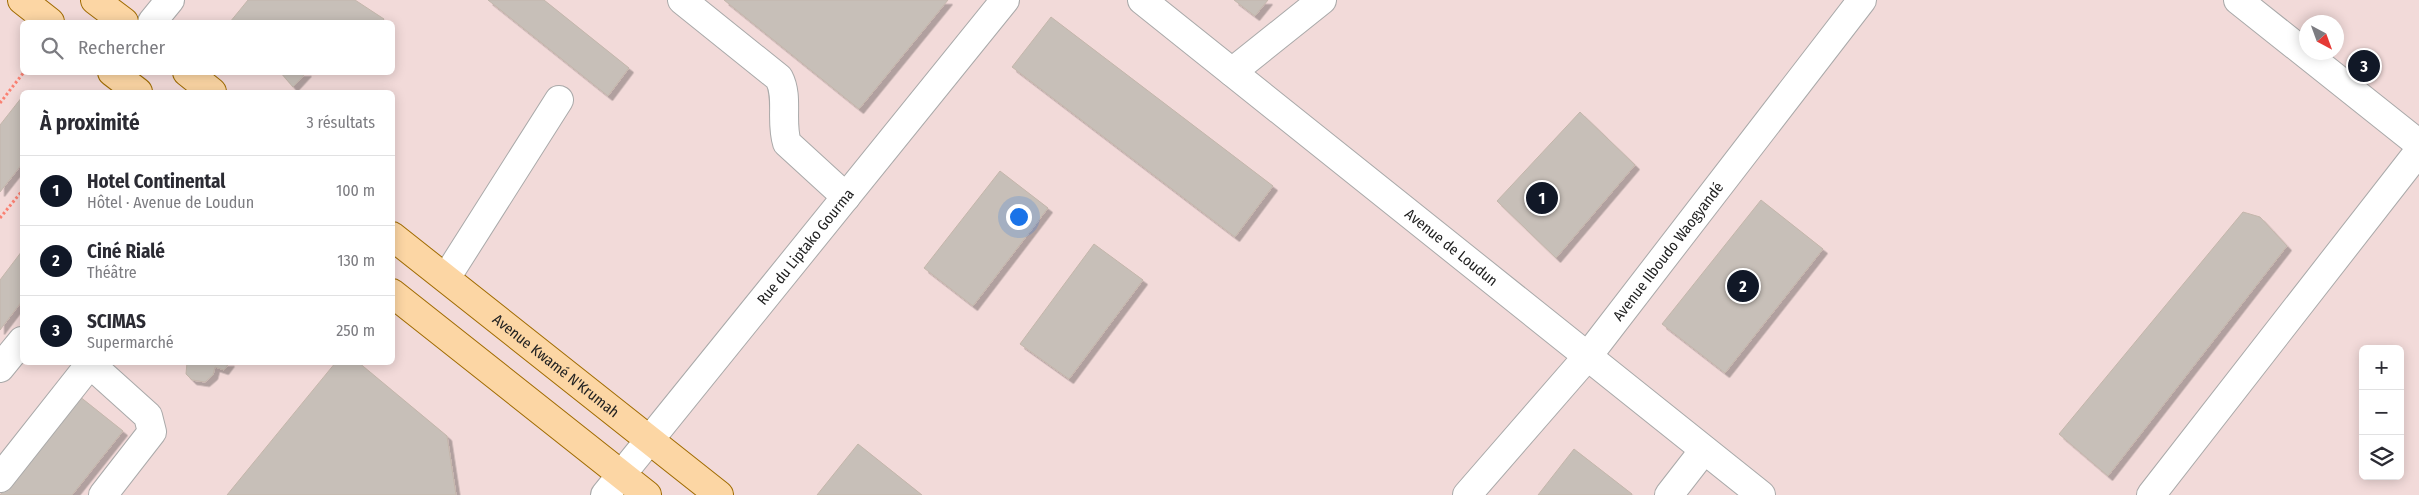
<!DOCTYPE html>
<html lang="fr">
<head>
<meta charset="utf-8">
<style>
  :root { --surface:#fff; --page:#f2f2f3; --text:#2b2b33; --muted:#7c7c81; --line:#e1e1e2; --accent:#111827 }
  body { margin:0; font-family:"Fira Sans Condensed",sans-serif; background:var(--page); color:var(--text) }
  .controls { position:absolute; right:15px; bottom:15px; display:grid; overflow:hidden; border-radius:8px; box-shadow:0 2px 12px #0003 }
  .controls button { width:45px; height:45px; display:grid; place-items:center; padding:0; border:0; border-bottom:1px solid var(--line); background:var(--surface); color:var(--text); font:25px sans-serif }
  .compass { position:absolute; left:2299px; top:15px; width:45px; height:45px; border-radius:50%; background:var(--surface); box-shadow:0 2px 12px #0003; rotate:139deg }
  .you { position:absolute; left:1018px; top:216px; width:18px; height:18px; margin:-12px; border:4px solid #fff; border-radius:50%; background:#1a73e8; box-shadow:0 0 0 8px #1a73e833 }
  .badge { display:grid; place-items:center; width:32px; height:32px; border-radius:50%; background:var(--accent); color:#fff; font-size:16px; font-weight:700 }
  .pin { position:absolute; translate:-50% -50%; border:2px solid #fff; box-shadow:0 1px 5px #0006 }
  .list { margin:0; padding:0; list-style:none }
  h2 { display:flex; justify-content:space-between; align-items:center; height:65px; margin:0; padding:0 20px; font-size:21px }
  h2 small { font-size:16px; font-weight:400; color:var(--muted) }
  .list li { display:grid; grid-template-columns:32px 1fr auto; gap:15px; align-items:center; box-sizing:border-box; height:70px; padding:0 20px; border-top:1px solid var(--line) }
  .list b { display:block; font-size:19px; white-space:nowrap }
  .list p { margin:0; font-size:16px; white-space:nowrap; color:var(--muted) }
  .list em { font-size:16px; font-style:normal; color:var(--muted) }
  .icon { flex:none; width:28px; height:28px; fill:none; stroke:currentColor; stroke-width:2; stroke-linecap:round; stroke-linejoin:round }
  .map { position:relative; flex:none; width:2419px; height:495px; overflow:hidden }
  .search { position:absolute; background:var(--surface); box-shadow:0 2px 12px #0003; left:20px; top:20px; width:375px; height:55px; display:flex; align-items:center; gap:12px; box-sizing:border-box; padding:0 18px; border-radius:8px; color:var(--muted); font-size:19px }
  .panel { position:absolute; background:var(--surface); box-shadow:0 2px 12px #0003; left:20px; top:90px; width:375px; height:275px; border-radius:8px }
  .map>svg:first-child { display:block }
</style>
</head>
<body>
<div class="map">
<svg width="2419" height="495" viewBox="0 0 2419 495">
  <defs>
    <filter id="shadow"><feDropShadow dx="4.5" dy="4.5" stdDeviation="0" flood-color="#0004"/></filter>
  </defs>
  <rect width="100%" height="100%" fill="#f2efe9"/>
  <!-- commercial -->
  <path fill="#f2dad9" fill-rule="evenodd" d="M0,0H2419V495H0ZM22,22H392V72H22ZM2306,22H2336V52H2306ZM22,92H392V362H22ZM2363,349H2400V476H2363Z"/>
  <!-- building -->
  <path fill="#c7bfb8" stroke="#c4b6ab" filter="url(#shadow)" d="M248,0H355L384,19L381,22H230Z
    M488,0H544L629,68L608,96Z
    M724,0H948L859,109Z
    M1234,0H1268L1255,16Z
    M1051,17L1273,186L1235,237L1012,67Z
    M280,72H307L293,87Z
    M22,97V164L0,192V125Z
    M1580,112L1635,165L1556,258L1497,201Z
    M1000,171L1048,208L973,306L924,268Z
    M1761,200L1823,249L1725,373L1662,324Z
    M2243,212L2260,217L2287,246L2108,476L2059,434Z
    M1094,244L1143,280L1069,379L1020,344Z
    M22,251V301L0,330V280Z
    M187,362H230L224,370L215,367L213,375L205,382L192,380L186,374Z
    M336,362H358L447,436L456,495H227Z
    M79,396L123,431L72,495H0Z
    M858,444L922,495H817Z
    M1574,449L1632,494L1631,495H1538Z"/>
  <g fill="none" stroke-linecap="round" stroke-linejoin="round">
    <!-- minor casing -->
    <g stroke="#a9a9a9" stroke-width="30">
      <g id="minor">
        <path d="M682,0L779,78C789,97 780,122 787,143L846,197"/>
        <path id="s1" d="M1142,0L1761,495"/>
        <path d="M2238,0L2419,144"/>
        <path d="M152,22L170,0"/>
        <path d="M1232,72L1322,0"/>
        <path d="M446,278L559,100"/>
        <path d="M88,362L148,416L152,432L103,495"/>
        <path d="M0,368L22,341"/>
        <path d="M0,478L90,364"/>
        <path id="s2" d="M605,495L1005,0"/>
        <path id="s3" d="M1467,495L1587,357L1862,0"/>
        <path d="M1669,495L1704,450"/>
        <path d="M2151,495L2419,151"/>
      </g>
    </g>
    <!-- major casing -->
    <g stroke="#a06b00" stroke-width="30">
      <g id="major">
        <path d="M22,0L50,22"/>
        <path d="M95,0L124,22"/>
        <path d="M112,72L138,92"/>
        <path d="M187,72L212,92"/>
        <path id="s4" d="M392,236L719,495"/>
        <path d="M392,293L647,495"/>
      </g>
    </g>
    <!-- path -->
    <path stroke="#fa8072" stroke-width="3" stroke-dasharray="2.5 2.5" stroke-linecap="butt" d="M0,103L24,72
      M0,218L22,191"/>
    <!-- minor -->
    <use href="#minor" stroke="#fff" stroke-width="28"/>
    <!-- major -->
    <use href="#major" stroke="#fcd6a4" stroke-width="28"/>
  </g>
  <g text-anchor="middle" stroke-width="4" stroke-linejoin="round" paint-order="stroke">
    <!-- street labels -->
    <g font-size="15" fill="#222" stroke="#fff">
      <text dy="5" stroke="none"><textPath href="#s2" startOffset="319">Rue du Liptako Gourma</textPath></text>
      <text dy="5" stroke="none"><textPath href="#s1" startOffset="396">Avenue de Loudun</textPath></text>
      <text dy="5" stroke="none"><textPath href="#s3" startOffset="316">Avenue Ilboudo Waogyandé</textPath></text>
      <text dy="5" stroke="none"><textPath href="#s4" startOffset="209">Avenue Kwamé N'Krumah</textPath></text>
    </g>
  </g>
</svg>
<div class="controls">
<button>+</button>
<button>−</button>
<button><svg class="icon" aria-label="layers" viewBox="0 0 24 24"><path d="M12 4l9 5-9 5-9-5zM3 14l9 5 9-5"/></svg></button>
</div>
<svg class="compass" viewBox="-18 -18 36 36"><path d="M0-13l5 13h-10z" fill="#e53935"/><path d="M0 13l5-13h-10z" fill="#7c7c81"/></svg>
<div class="you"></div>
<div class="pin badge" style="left:1542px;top:198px">1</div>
<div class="pin badge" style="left:1743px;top:286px">2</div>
<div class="pin badge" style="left:2364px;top:66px">3</div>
<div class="search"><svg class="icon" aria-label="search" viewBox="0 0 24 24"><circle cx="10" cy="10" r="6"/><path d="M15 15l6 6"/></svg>Rechercher</div>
<section class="panel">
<h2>À proximité<small>3 résultats</small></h2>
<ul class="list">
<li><span class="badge">1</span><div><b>Hotel Continental</b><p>Hôtel · Avenue de Loudun</p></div><em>100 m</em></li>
<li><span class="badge">2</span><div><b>Ciné Rialé</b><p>Théâtre</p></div><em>130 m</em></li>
<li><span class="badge">3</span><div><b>SCIMAS</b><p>Supermarché</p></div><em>250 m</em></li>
</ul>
</section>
</div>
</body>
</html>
